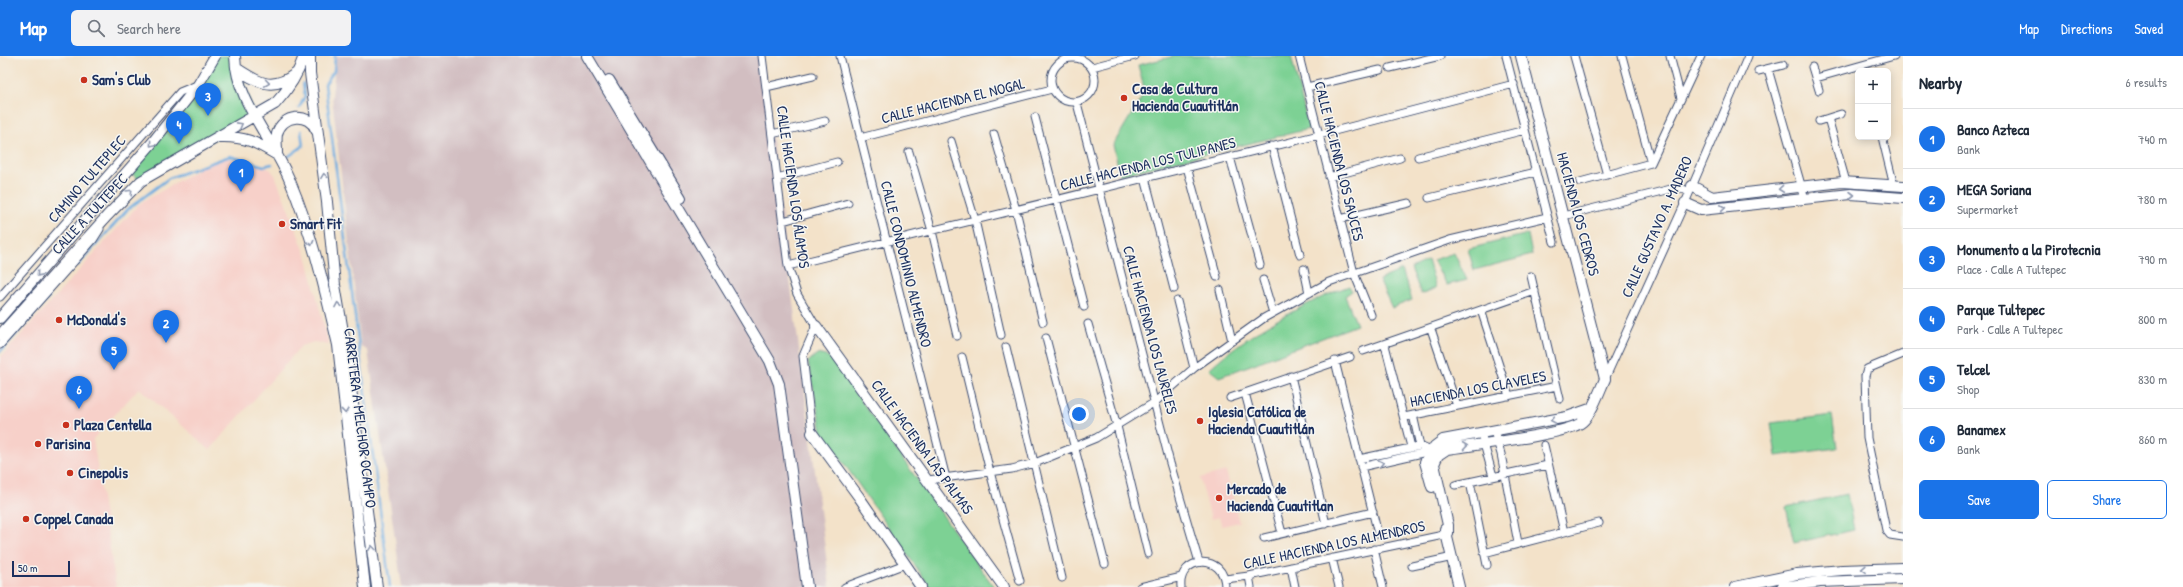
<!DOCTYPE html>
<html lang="en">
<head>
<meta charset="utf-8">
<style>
  :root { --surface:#fff; --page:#f2f2f3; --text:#1f2937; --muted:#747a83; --line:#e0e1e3; --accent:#1a73e8 }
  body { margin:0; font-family:"Patrick Hand",sans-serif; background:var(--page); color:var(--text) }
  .controls { position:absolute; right:12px; top:12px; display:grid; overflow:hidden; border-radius:6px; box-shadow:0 2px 10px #0003 }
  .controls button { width:36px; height:36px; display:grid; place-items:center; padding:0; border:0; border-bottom:1px solid var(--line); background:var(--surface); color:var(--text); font:20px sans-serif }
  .scale { position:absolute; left:12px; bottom:10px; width:58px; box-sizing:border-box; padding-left:4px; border:2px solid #1b2f5e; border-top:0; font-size:11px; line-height:14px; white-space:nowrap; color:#1b2f5e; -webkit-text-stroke:3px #f6f6f2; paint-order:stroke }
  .you { position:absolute; left:1079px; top:358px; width:14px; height:14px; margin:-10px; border:3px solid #fff; border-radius:50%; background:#1a73e8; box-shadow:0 0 0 6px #1a73e833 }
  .badge { display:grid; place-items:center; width:26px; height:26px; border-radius:50%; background:var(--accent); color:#fff; font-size:13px; font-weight:700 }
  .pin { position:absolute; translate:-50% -33px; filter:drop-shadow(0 1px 2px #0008) }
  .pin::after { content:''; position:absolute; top:21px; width:14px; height:12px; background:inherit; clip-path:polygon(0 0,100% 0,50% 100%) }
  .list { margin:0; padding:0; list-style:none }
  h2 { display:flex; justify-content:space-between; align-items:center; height:52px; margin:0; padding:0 16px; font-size:17px }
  h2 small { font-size:13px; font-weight:400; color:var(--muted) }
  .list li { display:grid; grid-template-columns:26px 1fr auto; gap:12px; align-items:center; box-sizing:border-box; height:60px; padding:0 16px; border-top:1px solid var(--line) }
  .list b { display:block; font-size:15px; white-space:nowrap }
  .list p { margin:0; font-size:13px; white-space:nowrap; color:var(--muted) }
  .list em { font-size:13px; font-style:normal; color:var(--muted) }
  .actions { display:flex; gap:8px; padding:12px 16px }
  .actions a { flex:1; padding:9px 0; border:1px solid var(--accent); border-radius:6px; text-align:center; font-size:14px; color:var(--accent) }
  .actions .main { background:var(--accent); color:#fff }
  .icon { flex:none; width:22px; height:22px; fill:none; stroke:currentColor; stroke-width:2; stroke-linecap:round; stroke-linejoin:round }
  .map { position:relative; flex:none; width:1903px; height:531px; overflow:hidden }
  header { display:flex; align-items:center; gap:24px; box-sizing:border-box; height:56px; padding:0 20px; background:var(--accent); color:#fff }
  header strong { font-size:19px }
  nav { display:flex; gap:22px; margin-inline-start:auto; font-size:14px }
  .search { width:280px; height:36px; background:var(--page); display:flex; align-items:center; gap:10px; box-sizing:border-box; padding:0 14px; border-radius:6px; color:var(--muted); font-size:15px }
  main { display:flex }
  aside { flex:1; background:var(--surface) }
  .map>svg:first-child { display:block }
</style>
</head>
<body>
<header>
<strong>Map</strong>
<div class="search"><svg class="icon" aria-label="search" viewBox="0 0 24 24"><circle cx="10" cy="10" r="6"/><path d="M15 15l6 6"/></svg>Search here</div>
<nav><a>Map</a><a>Directions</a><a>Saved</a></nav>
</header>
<main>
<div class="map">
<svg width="1903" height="531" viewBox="0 0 1903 531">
  <rect width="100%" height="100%" fill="#f6f6f2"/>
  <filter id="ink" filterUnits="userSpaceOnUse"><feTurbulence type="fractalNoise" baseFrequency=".025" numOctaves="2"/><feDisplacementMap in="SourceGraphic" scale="8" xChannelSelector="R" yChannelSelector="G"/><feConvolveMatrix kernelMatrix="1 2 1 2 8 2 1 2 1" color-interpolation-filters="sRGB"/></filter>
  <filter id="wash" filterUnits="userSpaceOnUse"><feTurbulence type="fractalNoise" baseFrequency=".012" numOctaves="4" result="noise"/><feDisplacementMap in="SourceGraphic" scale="16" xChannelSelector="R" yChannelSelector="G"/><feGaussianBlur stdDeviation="0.9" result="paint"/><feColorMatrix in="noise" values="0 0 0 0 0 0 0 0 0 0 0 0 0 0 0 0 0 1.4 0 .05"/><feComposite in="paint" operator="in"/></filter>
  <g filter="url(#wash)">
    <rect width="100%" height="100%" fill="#f3e2c9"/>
    <!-- built -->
    <path fill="#f7d0c9" d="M228,102L270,113L275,119L306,199L329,289L314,286L301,290L210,394L139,332L93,383L116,531H0V302L139,148L204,110Z
      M1226,415L1239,466L1222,470L1219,461L1211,463L1200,422Z"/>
    <!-- industrial -->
    <path fill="#d2bec1" d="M336,0H761L830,531H402L368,295L361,290L332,41Z"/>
    <!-- green -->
    <path fill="#7dd194" stroke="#4c8079" d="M217,0H235L255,60L141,125L128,115Z
      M1175,0H1291L1309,73L1120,119L1113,89L1145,36L1138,9Z
      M1528,178L1532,199L1474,214L1468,193Z
      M1454,197L1467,224L1447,229L1433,204Z
      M1428,204L1436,232L1421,238L1411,212Z
      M1402,214L1412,244L1392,252L1379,224Z
      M1349,230L1352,235L1345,240L1357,269L1219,321L1209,313C1246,278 1302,248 1349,230Z
      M817,298L830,301L994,531H930L822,376L808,306Z
      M1832,359L1837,392L1776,400L1771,367Z
      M1847,438L1854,474L1794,487L1786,451Z"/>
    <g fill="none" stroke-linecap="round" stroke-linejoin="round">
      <!-- stream -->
      <path stroke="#6eace0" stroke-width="2.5" d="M335,0L334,15L325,28L390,531
        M299,52L305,40L303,27
        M289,100L303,90L301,75
        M78,209L128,153L169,122L230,100L264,110L272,108
        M0,296L49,241"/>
    </g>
  </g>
  <g filter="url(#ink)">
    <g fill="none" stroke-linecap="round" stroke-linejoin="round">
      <!-- street casing -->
      <g stroke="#3b4a6e" stroke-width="9">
        <path id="street" d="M762,0L788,210L797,238L816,270L803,300L812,377
          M840,0L946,422
          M1299,0L1354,217L1371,259
          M1506,0L1554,186
          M1574,0L1607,119
          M1622,0L1651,107
          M1670,0L1681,42
          M1051 24a22 22 0 1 1 44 0a22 22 0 1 1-44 0Z
          M1092,11L1135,0
          M1812,11L1819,34
          M1390,12L1440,0
          M1768,13L1805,143
          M1758,15L1783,9
          M1816,22L1894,0
          M766,31L813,20
          M1307,31L1380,14
          M1077,47L1170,407L1199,506
          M1035,61L1084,251
          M1828,62L1846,126
          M1819,65L1841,58
          M772,78L825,65
          M994,78L1016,154L1043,266
          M1882,81L1894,130
          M860,82L1052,33
          M951,85L975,164L1001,279
          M1272,90L1300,199
          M909,96L932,175L957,280
          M1230,101L1260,209
          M1418,101L1525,74
          M1651,107L1701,0
          M1187,111L1217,221
          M1329,121L1400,102
          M777,122L837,106
          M1145,122L1174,233
          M1580,126L1651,107
          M1429,142L1536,116
          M1563,160L1679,131L1689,136
          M1340,163L1409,147
          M783,165L848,147
          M788,210L1319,79L1514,28
          M1304,213L1309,237
          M1531,220L1560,343
          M1263,224L1273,257
          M1220,234L1232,285
          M0,241L180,36L197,29
          M1177,245L1194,312
          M1481,254L1509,340
          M1088,268L1117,370L1148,498
          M1431,273L1457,350
          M1046,282L1105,508
          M0,289L93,184L100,173
          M1385,289L1411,391
          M1006,291L1062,522
          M1363,295L1535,235
          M1903,298L1867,313L1865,320L1867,382L1886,474L1890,479L1903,481
          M962,301L990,416L1020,525
          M1335,305L1378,478
          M1291,320L1326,468
          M1605,323L1685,147L1748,0
          M1245,337L1282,477
          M1230,342L1350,301
          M1413,359L1420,390
          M1404,361L1557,330
          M1494,375L1501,398L1518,487
          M1481,377L1493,420
          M1544,389L1564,476
          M1359,403L1420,390L1435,397
          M1361,411L1431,395
          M928,424L1012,413L1035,407L1096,382L1155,346L1194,312L1264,262L1329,226L1450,184L1547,161
          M1470,426L1487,509
          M1455,429L1548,409
          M1264,482L1373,456
          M1374,493L1383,531
          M1484,497L1599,467
          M1332,502L1339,531
          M1412,510L1453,501
          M1291,511L1295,531
          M1249,520L1251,531
          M1225,523L1249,520L1448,478
          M845,531L905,508
          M1140,531L1182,521
          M1181,531C1178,500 1225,496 1225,531"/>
      </g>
      <!-- secondary casing -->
      <g stroke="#3b4a6e" stroke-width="12">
        <path id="secondary" d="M235,0C236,46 273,83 290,125C312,177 325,234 338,289L365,531
          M310,0V17L327,146L335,229L345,287L377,531
          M587,0L770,305L779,328L807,531
          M236,12C257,26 272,36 295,18
          M609,24L681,142
          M219,81C244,80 256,86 277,99
          M277,97C277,91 276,83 277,78C282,58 309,56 316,74
          M1692,130L1712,141L1842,126L1903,130
          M1685,147L1701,154L1851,138L1903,142
          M0,262L152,87L198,29L215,0
          M816,270L1004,531
          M0,279L107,160L141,125L275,48C288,34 298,19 304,0
          M812,377L859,441L921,531
          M1432,431L1425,406L1435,390L1443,384L1567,361L1590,353
          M1445,473L1459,531
          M1448,478V469L1434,408L1438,399L1447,393C1472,389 1567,379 1582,366C1591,359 1600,334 1605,323L1521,0
          M1735,531L1797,518L1842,514L1903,512
          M1782,531L1820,526L1903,523"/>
      </g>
      <!-- street -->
      <use href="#street" stroke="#fff" stroke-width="7"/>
      <!-- secondary -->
      <use href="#secondary" stroke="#fff" stroke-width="10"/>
    </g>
    <!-- one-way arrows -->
    <defs><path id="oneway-chevron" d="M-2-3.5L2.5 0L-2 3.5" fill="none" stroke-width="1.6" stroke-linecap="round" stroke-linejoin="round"/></defs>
    <g stroke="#8d97ae">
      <use href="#oneway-chevron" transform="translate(267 27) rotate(8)"/>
      <use href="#oneway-chevron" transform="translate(240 69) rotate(-29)"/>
      <use href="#oneway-chevron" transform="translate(152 88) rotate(130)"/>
      <use href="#oneway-chevron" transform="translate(324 120) rotate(-98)"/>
      <use href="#oneway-chevron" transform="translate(1781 133) rotate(174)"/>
      <use href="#oneway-chevron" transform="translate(130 136) rotate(-46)"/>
      <use href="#oneway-chevron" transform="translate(1852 139)"/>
      <use href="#oneway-chevron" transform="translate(1723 152) rotate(-6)"/>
      <use href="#oneway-chevron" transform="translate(311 187) rotate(75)"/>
      <use href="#oneway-chevron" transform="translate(39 218) rotate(131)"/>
      <use href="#oneway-chevron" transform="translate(338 249) rotate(-100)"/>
      <use href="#oneway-chevron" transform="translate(345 355) rotate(84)"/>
      <use href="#oneway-chevron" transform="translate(1553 364) rotate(170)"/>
      <use href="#oneway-chevron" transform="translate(1465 390) rotate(-8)"/>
      <use href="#oneway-chevron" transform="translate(1381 407) rotate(-13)"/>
      <use href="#oneway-chevron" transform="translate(372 492) rotate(-97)"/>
      <use href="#oneway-chevron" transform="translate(1864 513) rotate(178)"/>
    </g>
  </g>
  <!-- markers -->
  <g fill="#c8321e" stroke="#f6f6f2" stroke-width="1.5">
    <circle cx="84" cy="24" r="4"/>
    <circle cx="1124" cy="42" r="4"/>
    <circle cx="282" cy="168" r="4"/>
    <circle cx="59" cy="264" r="4"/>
    <circle cx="1200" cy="365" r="4"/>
    <circle cx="66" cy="369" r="4"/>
    <circle cx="38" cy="388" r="4"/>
    <circle cx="70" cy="417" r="4"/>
    <circle cx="1219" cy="442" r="4"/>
    <circle cx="26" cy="463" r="4"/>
  </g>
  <g text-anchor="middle" stroke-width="3" stroke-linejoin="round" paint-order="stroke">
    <!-- poi labels -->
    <g font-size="15" font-weight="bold" fill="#1b2f5e" stroke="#f6f6f2" text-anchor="start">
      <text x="92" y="29">Sam's Club</text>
      <text x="1132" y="38">Casa de Cultura<tspan x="1132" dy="17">Hacienda Cuautitlán</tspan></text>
      <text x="290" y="173">Smart Fit</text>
      <text x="67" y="269">McDonald's</text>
      <text x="1208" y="361">Iglesia Católica de<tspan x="1208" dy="17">Hacienda Cuautitlán</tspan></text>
      <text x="74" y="374">Plaza Centella</text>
      <text x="46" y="393">Parisina</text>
      <text x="78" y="422">Cinepolis</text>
      <text x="1227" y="438">Mercado de<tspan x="1227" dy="17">Hacienda Cuautitlan</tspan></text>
      <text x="34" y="468">Coppel Canada</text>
    </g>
    <!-- street labels -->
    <g font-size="15" fill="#1b2f5e" stroke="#f6f6f2">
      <text transform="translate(953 45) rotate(-14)" y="5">CALLE HACIENDA EL NOGAL</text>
      <text transform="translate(1339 105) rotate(76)" y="5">CALLE HACIENDA LOS SAUCES</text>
      <text transform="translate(1148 108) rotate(-14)" y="5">CALLE HACIENDA LOS TULIPANES</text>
      <text transform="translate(87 123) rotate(-49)" y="5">CAMINO TULTEPLEC</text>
      <text transform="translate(793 131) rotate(82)" y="5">CALLE HACIENDA LOS ÁLAMOS</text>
      <text transform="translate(90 158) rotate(-47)" y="5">CALLE A TULTEPEC</text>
      <text transform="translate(1578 158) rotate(75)" y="5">HACIENDA LOS CEDROS</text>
      <text transform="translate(1657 171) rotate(-66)" y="5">CALLE GUSTAVO A. MADERO</text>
      <text transform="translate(906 208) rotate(76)" y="5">CALLE CONDOMINIO ALMENDRO</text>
      <text transform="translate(1150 274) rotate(75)" y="5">CALLE HACIENDA LOS LAURELES</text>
      <text transform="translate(1478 333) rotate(-11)" y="5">HACIENDA LOS CLAVELES</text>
      <text transform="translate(360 362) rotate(83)" y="5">CARRETERA A MELCHOR OCAMPO</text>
      <text transform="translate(922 391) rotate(54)" y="5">CALLE HACIENDA LAS PALMAS</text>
      <text transform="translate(1334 489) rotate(-12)" y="5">CALLE HACIENDA LOS ALMENDROS</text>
    </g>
  </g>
</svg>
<div class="controls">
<button>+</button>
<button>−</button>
</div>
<div class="scale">50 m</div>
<div class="you"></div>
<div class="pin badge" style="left:241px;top:136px">1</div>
<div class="pin badge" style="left:166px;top:287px">2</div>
<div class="pin badge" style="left:208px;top:60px">3</div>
<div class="pin badge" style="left:179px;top:88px">4</div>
<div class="pin badge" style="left:114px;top:314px">5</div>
<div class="pin badge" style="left:79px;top:353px">6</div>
</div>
<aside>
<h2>Nearby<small>6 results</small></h2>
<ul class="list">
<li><span class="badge">1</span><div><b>Banco Azteca</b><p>Bank</p></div><em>740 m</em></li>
<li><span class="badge">2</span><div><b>MEGA Soriana</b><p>Supermarket</p></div><em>780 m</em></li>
<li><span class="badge">3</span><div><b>Monumento a la Pirotecnia</b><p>Place · Calle A Tultepec</p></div><em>790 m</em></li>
<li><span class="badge">4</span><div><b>Parque Tultepec</b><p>Park · Calle A Tultepec</p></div><em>800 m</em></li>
<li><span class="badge">5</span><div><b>Telcel</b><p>Shop</p></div><em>830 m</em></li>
<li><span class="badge">6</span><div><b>Banamex</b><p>Bank</p></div><em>860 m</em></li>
</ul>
<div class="actions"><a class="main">Save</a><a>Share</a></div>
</aside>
</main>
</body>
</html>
